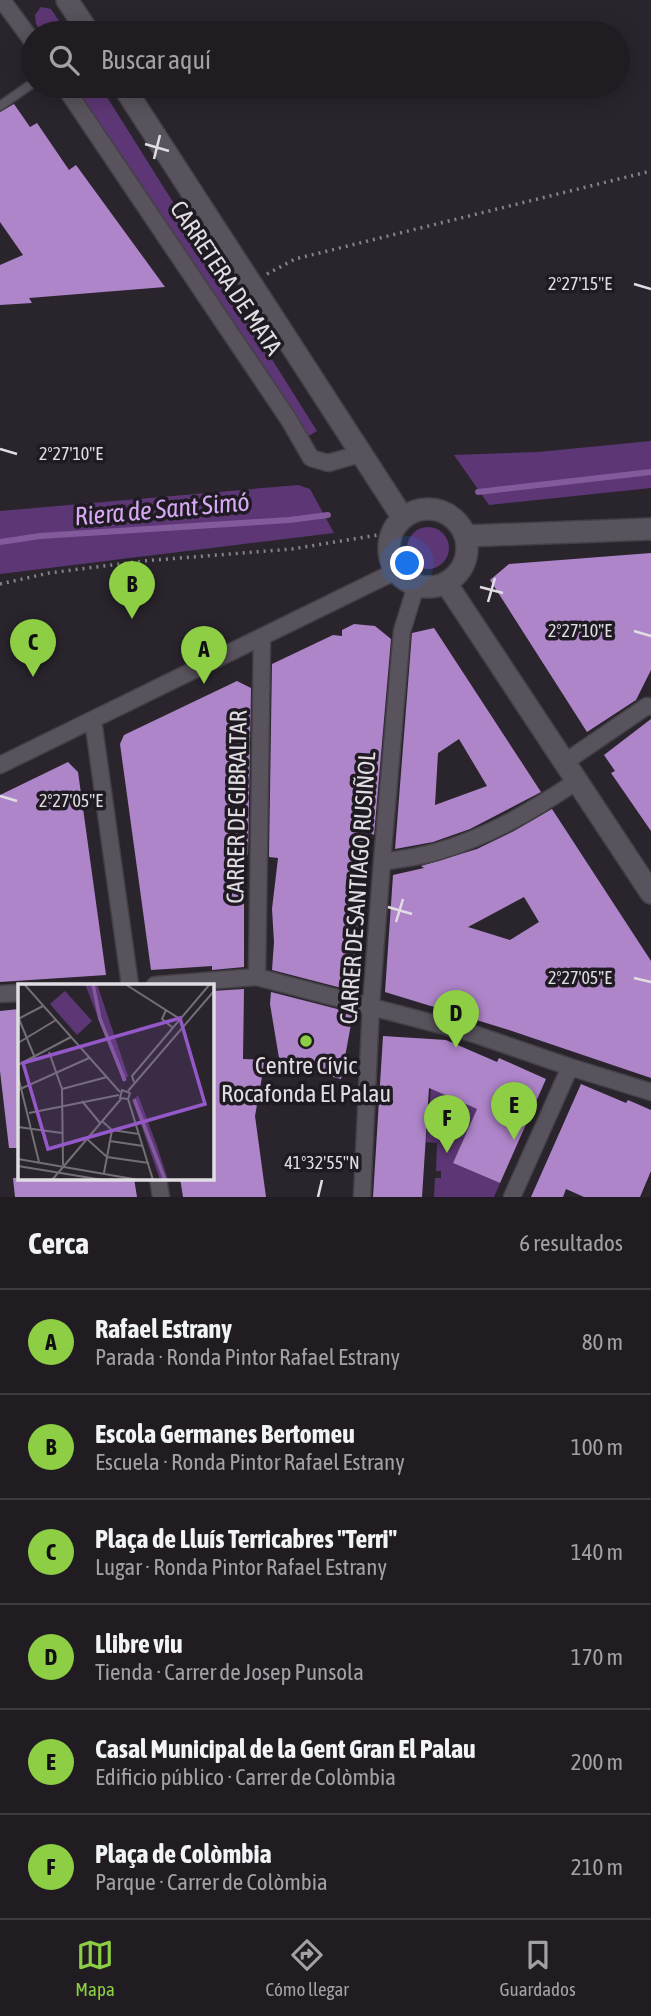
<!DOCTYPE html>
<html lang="es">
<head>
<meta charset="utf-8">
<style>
  :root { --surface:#201c22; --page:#28252a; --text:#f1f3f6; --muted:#a2a1a5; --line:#3d3a40; --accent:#8dce44 }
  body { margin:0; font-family:"Asap Condensed",sans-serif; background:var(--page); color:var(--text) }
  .you { position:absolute; left:408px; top:564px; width:24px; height:24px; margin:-18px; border:5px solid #fff; border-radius:50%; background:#1a73e8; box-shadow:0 0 0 10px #1a73e833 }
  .badge { display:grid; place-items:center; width:46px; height:46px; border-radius:50%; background:var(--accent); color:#111; font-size:23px; font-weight:700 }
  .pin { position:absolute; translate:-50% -58px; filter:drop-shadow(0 2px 4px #0008) }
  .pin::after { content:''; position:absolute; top:37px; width:24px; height:21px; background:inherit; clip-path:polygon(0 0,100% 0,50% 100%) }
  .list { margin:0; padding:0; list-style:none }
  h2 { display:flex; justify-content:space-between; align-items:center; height:91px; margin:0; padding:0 28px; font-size:30px }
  h2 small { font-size:23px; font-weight:400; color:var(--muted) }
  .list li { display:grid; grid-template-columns:46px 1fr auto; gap:21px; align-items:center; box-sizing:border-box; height:105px; padding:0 28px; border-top:2px solid var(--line) }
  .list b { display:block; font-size:26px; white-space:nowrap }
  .list p { margin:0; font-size:23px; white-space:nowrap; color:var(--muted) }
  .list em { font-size:23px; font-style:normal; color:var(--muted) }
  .icon { flex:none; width:38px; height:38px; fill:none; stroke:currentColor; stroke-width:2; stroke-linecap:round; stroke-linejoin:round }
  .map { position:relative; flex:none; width:651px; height:1197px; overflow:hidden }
  .search { position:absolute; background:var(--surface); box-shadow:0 4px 18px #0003; left:21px; right:21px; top:21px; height:77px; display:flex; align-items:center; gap:18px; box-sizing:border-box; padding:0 24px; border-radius:38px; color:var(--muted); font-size:26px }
  .sheet { height:721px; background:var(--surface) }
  nav { display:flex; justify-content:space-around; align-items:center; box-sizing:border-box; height:98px; border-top:2px solid var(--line); background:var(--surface); font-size:19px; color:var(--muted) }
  nav a { display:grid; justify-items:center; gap:4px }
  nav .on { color:var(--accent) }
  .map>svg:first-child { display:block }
</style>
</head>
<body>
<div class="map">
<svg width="651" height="1197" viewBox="0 0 651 1197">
  <rect width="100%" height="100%" fill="#2a252d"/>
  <!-- green -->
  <path fill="#5d3775" d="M41,7L51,9L67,33H41L36,24L35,15Z
    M75,86H100L317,431L307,437L126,166Z
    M651,441V488L489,505L454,455L538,452Z
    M298,485L310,489L334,533L0,574V511Z
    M407 548a21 21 0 1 1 42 0a21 21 0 1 1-42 0Z
    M431,1089L477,1109L453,1163L500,1183L494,1197H434L435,1178H441V1171H436L437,1143L426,1142Z"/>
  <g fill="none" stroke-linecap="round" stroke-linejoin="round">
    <!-- stream -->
    <path stroke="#835a9c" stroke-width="6" d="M478,492L651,472
      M0,542L40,536L289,520L328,515"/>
  </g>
  <!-- building -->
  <path fill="#af85ca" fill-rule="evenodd" d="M14,104L30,127L37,123L69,170L76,165L165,287L29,298L32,303L0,305V265L23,255L0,222V112Z
    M651,553V670L636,700L587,732L490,580L509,564Z
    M354,624L375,626L391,639L374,835L367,831L358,962L362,963L357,992L272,970L274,942L272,909L278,858L269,857L272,664L333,635L342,636V630Z
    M434,628L541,792L470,829L433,842L395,849L412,633ZM459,739L487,786L435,805L438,753Z
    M237,681L251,688L248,855H244V967L212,970V966L151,970L120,744L124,735Z
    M651,719V831L611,773L615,771L604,755Z
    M68,762L78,772L106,975L0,982V795Z
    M552,809L651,961V1078L509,1030L385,992L393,875L424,868L421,866L477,849L514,831ZM524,897L539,922L510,940L468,927Z
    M244,989L243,1059L265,1060L255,1116L266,1197H183L180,1178H212V991Z
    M271,992L353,1013L341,1079L280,1064L270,1004Z
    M19,1009V1148H9L0,1071V1011Z
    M383,1036L446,1040L497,1062L499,1058L546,1079L500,1183L453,1163L477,1109L429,1088L422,1197H373Z
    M581,1084L626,1103L628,1100L651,1110V1171L640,1197H584L566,1189L563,1197H531Z
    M13,1178H134L137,1197H15Z"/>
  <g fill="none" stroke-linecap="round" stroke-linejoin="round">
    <!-- lane casing -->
    <g stroke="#444046" stroke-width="11">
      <path id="lane" d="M0,106L33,83"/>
    </g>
    <!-- street casing -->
    <g stroke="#444046" stroke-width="19">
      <path id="street" d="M2,0L33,42
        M64,86L289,420L311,458L328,463L360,454
        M93,720L130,985
        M565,762L647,706L651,707
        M0,765L396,571
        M382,862C400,859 418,857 436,852C488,837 532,811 577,781
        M257,977L262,637
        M155,985L257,977L471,1033L570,1067L651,1092
        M0,994L19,993
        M158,1178L161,1197
        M362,1197L371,1005L382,862L402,631L416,586
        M512,1197L570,1067"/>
    </g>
    <!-- secondary casing -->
    <g stroke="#444046" stroke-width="24">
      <path id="secondary" d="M67,0L89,33
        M123,86L403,518
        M389 548a39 39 0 1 1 78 0a39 39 0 1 1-78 0Z
        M466,536L651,529
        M446,583L651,893"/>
    </g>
    <!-- path -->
    <path stroke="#87838a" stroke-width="3.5" stroke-dasharray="2 5" stroke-linecap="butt" d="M267,274L295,259L651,171
      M0,584L49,573L143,561L292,549L390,533"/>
    <!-- lane -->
    <use href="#lane" stroke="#59535d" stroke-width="8"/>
    <!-- street -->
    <use href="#street" stroke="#59535d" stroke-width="16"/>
    <!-- secondary -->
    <use href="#secondary" stroke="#59535d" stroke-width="21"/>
  </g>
  <!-- ticks -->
  <path fill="none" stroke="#e1dee3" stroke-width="2.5" d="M145,144L169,151M154,159L160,135M634,284L651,289M0,449L17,454M480,587L503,593M488,602L495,578M634,631L651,636M0,796L17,801M388,907L412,914M396,922L403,899M634,978L651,982M318,1197L322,1180"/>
  <!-- markers -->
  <circle fill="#8dce44" stroke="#201b23" stroke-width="2.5" cx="306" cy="1041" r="7"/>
  <g text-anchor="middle" stroke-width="7" stroke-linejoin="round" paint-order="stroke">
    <!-- street labels -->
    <g font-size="24" fill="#e1dee3" stroke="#201b23">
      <text transform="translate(226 278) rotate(56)" y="8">CARRETERA DE MATA</text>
      <text transform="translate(237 807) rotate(-89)" y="8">CARRER DE GIBRALTAR</text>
      <text transform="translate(358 888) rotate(-86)" y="8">CARRER DE SANTIAGO RUSIÑOL</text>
    </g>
    <!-- poi labels -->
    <g font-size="24" fill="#e1dee3" stroke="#201b23">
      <text x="306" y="1074">Centre Cívic<tspan x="306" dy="28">Rocafonda El Palau</tspan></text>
    </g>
    <!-- water labels -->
    <g font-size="26" font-style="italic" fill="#d5a9f3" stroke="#201b23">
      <text transform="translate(162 509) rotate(-5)" y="9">Riera de Sant Simó</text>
    </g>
  </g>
  <!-- overview -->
  <g transform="translate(18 984)">
    <rect width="196" height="196" fill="#2a252d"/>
    <path d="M67,0H79L110,92L105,98ZM47,7L74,37L59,51L32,20ZM120,111L139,162L150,196H142L115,117Z" fill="#5d3775"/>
    <path fill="none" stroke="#835a9c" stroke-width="3.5" d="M75,0L82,35L107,97M116,115L147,196"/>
    <path fill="none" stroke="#736f76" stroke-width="2" d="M6,0L102,108M107,0L162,35M148,26L144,35L155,44M0,35L25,22M1,35L17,74M0,59L38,36M31,68L44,105L45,181M0,81L53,53M0,92L21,178M116,98L114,92L192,0M44,105L89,93M0,106L71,74M110,107L196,7M110,115L102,114L104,106L112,109L110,115L135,196M64,117L82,139M11,129L101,111M84,137L94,146L86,189M0,143L44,149M94,146L121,150M69,155L89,173L131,179M92,157L125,162M0,175L121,196M0,182L85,196M34,196L103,115"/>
    <path fill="#9458c8" fill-opacity="0.15" stroke="#9458c8" stroke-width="3.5" d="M162,34L187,120L30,165L5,79Z"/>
    <rect width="196" height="196" fill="none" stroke="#e1dee3" stroke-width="3.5"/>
  </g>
  <g font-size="18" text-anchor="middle" fill="#e1dee3" stroke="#201b23" stroke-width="7" stroke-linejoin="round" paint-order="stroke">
    <text x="580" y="290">2°27'15"E</text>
    <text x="71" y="460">2°27'10"E</text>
    <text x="580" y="637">2°27'10"E</text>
    <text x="71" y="807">2°27'05"E</text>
    <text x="580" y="984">2°27'05"E</text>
    <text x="322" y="1169">41°32'55"N</text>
  </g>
</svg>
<div class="you"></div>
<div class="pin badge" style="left:204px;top:684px">A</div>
<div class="pin badge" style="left:132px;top:619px">B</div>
<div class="pin badge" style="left:33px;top:677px">C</div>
<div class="pin badge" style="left:456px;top:1048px">D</div>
<div class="pin badge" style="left:514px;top:1140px">E</div>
<div class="pin badge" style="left:447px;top:1153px">F</div>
<div class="search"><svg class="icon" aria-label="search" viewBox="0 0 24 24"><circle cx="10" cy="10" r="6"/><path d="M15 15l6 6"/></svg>Buscar aquí</div>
</div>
<section class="sheet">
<h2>Cerca<small>6 resultados</small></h2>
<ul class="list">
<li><span class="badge">A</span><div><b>Rafael Estrany</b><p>Parada · Ronda Pintor Rafael Estrany</p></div><em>80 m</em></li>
<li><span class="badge">B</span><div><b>Escola Germanes Bertomeu</b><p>Escuela · Ronda Pintor Rafael Estrany</p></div><em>100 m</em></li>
<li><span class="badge">C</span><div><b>Plaça de Lluís Terricabres &quot;Terri&quot;</b><p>Lugar · Ronda Pintor Rafael Estrany</p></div><em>140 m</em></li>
<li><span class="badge">D</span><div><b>Llibre viu</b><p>Tienda · Carrer de Josep Punsola</p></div><em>170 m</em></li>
<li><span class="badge">E</span><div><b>Casal Municipal de la Gent Gran El Palau</b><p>Edificio público · Carrer de Colòmbia</p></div><em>200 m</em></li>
<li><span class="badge">F</span><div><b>Plaça de Colòmbia</b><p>Parque · Carrer de Colòmbia</p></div><em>210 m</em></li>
</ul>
</section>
<nav>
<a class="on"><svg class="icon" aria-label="map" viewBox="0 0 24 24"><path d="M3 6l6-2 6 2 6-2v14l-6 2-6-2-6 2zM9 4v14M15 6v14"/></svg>Mapa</a>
<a><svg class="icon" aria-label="directions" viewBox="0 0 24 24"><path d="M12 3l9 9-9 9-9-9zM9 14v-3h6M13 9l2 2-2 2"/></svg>Cómo llegar</a>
<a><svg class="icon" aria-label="saved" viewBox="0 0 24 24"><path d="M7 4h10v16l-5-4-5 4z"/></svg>Guardados</a>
</nav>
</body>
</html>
